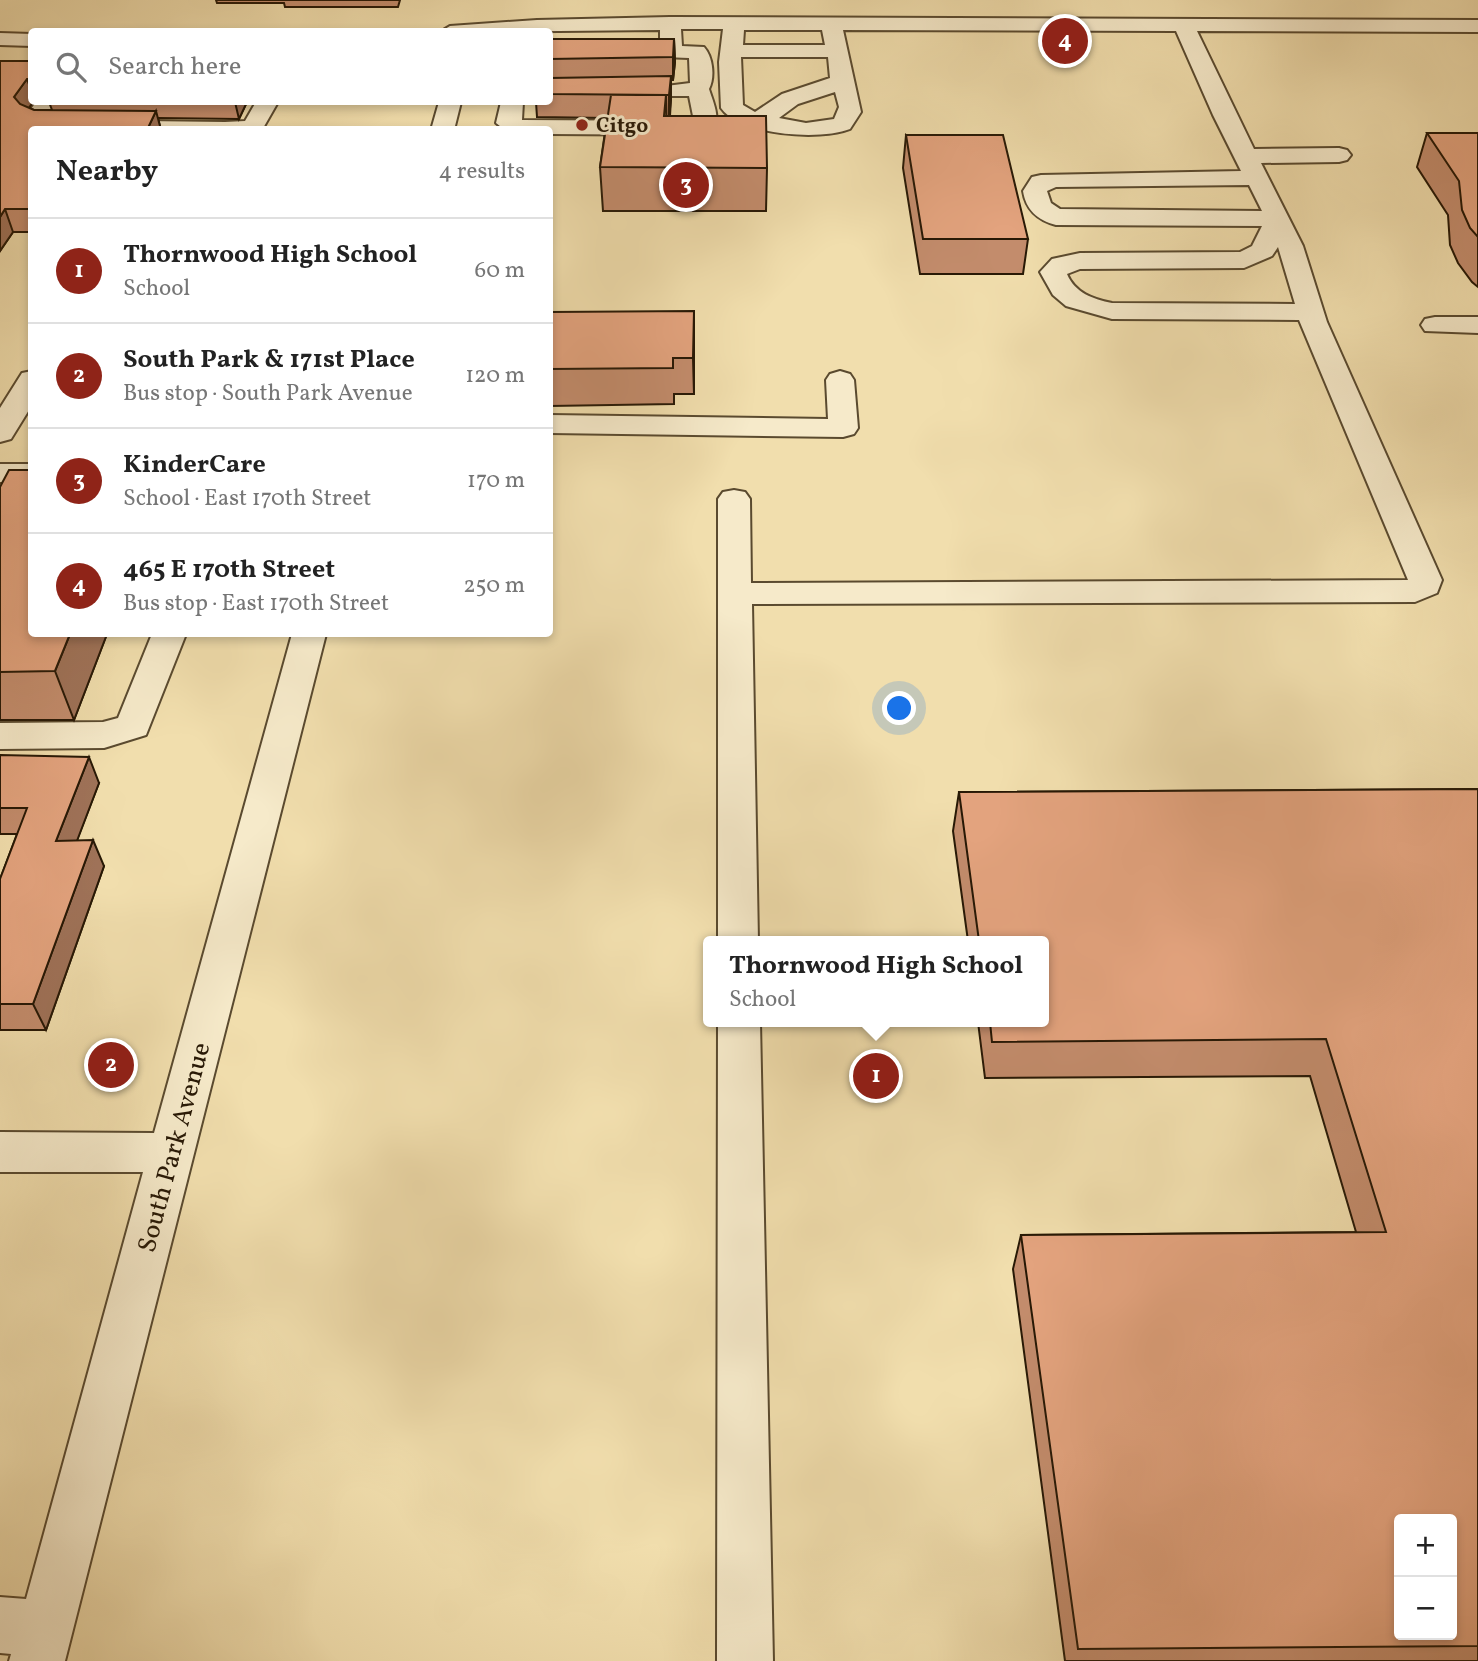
<!DOCTYPE html>
<html lang="en">
<head>
<meta charset="utf-8">
<style>
  :root { --surface:#fff; --page:#f6f6f6; --text:#222; --muted:#767676; --line:#e0e0e0; --accent:#8f2418 }
  body { margin:0; font-family:Vollkorn,serif; background:var(--page); color:var(--text) }
  .controls { position:absolute; right:21px; bottom:21px; display:grid; overflow:hidden; border-radius:7px; box-shadow:0 4px 10px #0003 }
  .controls button { width:63px; height:63px; display:grid; place-items:center; padding:0; border:0; border-bottom:2px solid var(--line); background:var(--surface); color:var(--text); font:35px sans-serif }
  .you { position:absolute; left:900px; top:709px; width:24px; height:24px; margin:-18px; border:5px solid #fff; border-radius:50%; background:#1a73e8; box-shadow:0 0 0 10px #1a73e833 }
  .badge { display:grid; place-items:center; width:46px; height:46px; border-radius:50%; background:var(--accent); color:#fff; font-size:23px; font-weight:700 }
  .pin { position:absolute; translate:-50% -50%; border:4px solid #fff; box-shadow:0 2px 7px #0006 }
  .popup { position:absolute; left:703px; top:936px; width:346px; height:91px; box-sizing:border-box; display:grid; place-content:center; border-radius:7px; background:var(--surface); filter:drop-shadow(0 2px 5px #0005); font-size:23px; white-space:nowrap; color:var(--muted) }
  .popup b { font-size:26px; color:var(--text) }
  .popup::after { content:''; position:absolute; left:50%; top:100%; margin-left:-14px; border:14px solid transparent; border-top-color:var(--surface) }
  .list { margin:0; padding:0; list-style:none }
  h2 { display:flex; justify-content:space-between; align-items:center; height:91px; margin:0; padding:0 28px; font-size:30px }
  h2 small { font-size:23px; font-weight:400; color:var(--muted) }
  .list li { display:grid; grid-template-columns:46px 1fr auto; gap:21px; align-items:center; box-sizing:border-box; height:105px; padding:0 28px; border-top:2px solid var(--line) }
  .list b { display:block; font-size:26px; white-space:nowrap }
  .list p { margin:0; font-size:23px; white-space:nowrap; color:var(--muted) }
  .list em { font-size:23px; font-style:normal; color:var(--muted) }
  .icon { flex:none; width:38px; height:38px; fill:none; stroke:currentColor; stroke-width:2; stroke-linecap:round; stroke-linejoin:round }
  .map { position:relative; flex:none; width:1478px; height:1661px; overflow:hidden }
  .search { position:absolute; background:var(--surface); box-shadow:0 4px 10px #0003; left:28px; top:28px; width:525px; height:77px; display:flex; align-items:center; gap:18px; box-sizing:border-box; padding:0 24px; border-radius:7px; color:var(--muted); font-size:26px }
  .panel { position:absolute; background:var(--surface); box-shadow:0 4px 10px #0003; left:28px; top:126px; width:525px; height:511px; border-radius:7px }
  .map>svg:first-child { display:block }
</style>
</head>
<body>
<div class="map">
<svg width="1478" height="1661" viewBox="0 0 1478 1661">
  <rect width="100%" height="100%" fill="#f1dead"/>
  <filter id="stains"><feTurbulence type="fractalNoise" baseFrequency=".00286" numOctaves="4"/><feColorMatrix values="0 0 0 0 .2 0 0 0 0 .09 0 0 0 0 .02 0 0 0 .5 -.17"/></filter>
  <radialGradient id="worn" r=".72"><stop offset=".6" stop-color="#630" stop-opacity="0"/><stop offset="1" stop-color="#630" stop-opacity=".3"/></radialGradient>
  <g fill="none" stroke-linecap="round" stroke-linejoin="round">
    <!-- minor casing -->
    <g stroke="#5a4a2f" stroke-width="4">
      <path id="minor" d="M670,17L1478,20V32L1197,31L1254,149L1339,148L1347,150L1351,155L1347,160L1339,162L1261,163L1303,246L1327,322L1442,580L1437,593L1415,602L752,604L758,941H718V499L723,492L734,490L745,492L750,499L751,583L1408,580L1299,320L1112,319L1066,306L1053,295L1040,272L1052,259L1080,253L1240,252L1252,246L1262,226L1056,225C1037,220 1026,210 1023,191L1032,177L1041,175L1241,171L1213,115L1176,31L843,30L861,112L850,129C820,141 739,135 721,108L719,62L723,29H681L682,46L704,47C713,57 715,77 709,89C713,102 721,118 713,130L693,135L550,134V130H505L496,123L501,102H523L522,120L694,121L689,96H666L663,91L666,86L690,83L689,58L663,57L660,52V30L440,32L450,26L537,20ZM744,30H822L825,45H743ZM741,57H828L830,78L782,94L755,112L743,105ZM835,92L839,107L834,119L806,123L779,118L798,104ZM1249,185L1262,211L1060,209L1051,203L1047,191L1056,187ZM1278,247L1295,304L1112,303C1093,299 1075,293 1067,274L1080,269L1244,268L1272,256Z
        M0,33L32,34V46L0,45Z
        M36,102H58L49,116L59,120L225,122L245,121L256,102H278L262,130H42L28,124L24,119Z
        M439,102H461L454,130H431Z
        M1435,317H1478V333L1425,331L1421,325L1425,319Z
        M32,371V405L11,439L0,442V408L22,373Z
        M840,371L850,374L854,380L858,428L854,434L843,437L550,433V415L828,419L826,380L830,374Z
        M0,464H32V482H0Z
        M152,634H186L146,735L104,748L0,749V723L103,722L118,718Z
        M292,634H326L65,1661H9L11,1654L0,1653V1597L26,1599L143,1172H0V1132L154,1133Z
        M718,1022H760L773,1661H717Z"/>
    </g>
    <!-- minor -->
    <use href="#minor" fill="#f6eaca" fill-rule="evenodd"/>
  </g>
  <!-- wall -->
  <path fill="#c38c6c" stroke="#271805" stroke-width="2" d="M216,0H400L398,7H285L284,3H217Z
    M550,39H674L675,62L673,80H671V99L670,116L767,168L766,211H603L600,167L607,118L537,117L536,102H550Z
    M0,61H32V102H33L29,108L34,110H52L49,102H247L239,119L158,118L161,130H32V232H13L0,251Z
    M1427,133H1478V287L1472,282L1458,263L1450,245L1448,215L1417,167Z
    M906,135L1028,239L1023,274H920L903,168Z
    M550,312L694,347V394H674V404L550,406Z
    M0,487L107,634L74,720H0Z
    M0,755L99,783L77,840L104,866L46,1030H0V879L17,834H0Z
    M1478,789V1661H1065L1013,1269L1021,1235L1356,1232L1310,1076L985,1078L978,1022H1044V941H968L953,831L959,792Z"/>
  <!-- shaded-wall -->
  <path fill="#9f7258" stroke="#271805" stroke-width="2" d="M674,39L675,62L673,80V57Z
    M671,76V99L669,118V95Z
    M27,79L32,93V102H33L21,119L14,97Z
    M666,95L667,137L664,116Z
    M235,102H247L239,119Z
    M156,111L161,130H147Z
    M5,209L13,232L0,251V217Z
    M694,311V394L693,358Z
    M70,634H107L74,720L55,671Z
    M89,757L99,783L67,867L56,841Z
    M93,840L104,866L46,1030L33,1004Z"/>
  <!-- building -->
  <path fill="#e3a37e" stroke="#271805" stroke-width="2" fill-rule="evenodd" d="M550,39H674L673,57L550,59Z
    M0,61H32V79H27L14,97L20,104L34,110L156,111L147,130H32V209H5L0,217Z
    M671,76L669,95L550,94V78Z
    M611,95H666L664,116H766L767,168L600,167Z
    M1427,133H1478V237L1470,228L1462,210L1459,181Z
    M906,135H1003L1028,239H923Z
    M694,311L693,358H673V368L550,369V312Z
    M9,470H32V634H70L55,671L0,672V487Z
    M0,755L89,757L56,841L93,840L33,1004H0V879L27,808H0Z
    M1478,789V1646L1078,1649L1021,1235L1386,1232L1326,1039L992,1042L990,1022H1044V941H979L959,792ZM1399,1519H1452V1635H1399Z"/>
  <!-- markers -->
  <circle fill="#8f2418" stroke="#f6eaca" stroke-width="2.5" cx="582" cy="125" r="7"/>
  <g text-anchor="middle" stroke-width="6" stroke-linejoin="round" paint-order="stroke">
    <!-- far-poi labels -->
    <g font-size="21" font-weight="bold" fill="#271805" stroke="#f6eaca" text-anchor="start">
      <text x="596" y="132">Citgo</text>
    </g>
    <!-- street labels -->
    <g font-size="26" fill="#271805" stroke="#f6eaca">
      <text transform="translate(173 1147) rotate(-75)" y="9">South Park Avenue</text>
    </g>
  </g>
  <rect width="100%" height="100%" filter="url(#stains)"/>
  <rect width="100%" height="100%" fill="url(#worn)"/>
</svg>
<div class="controls">
<button>+</button>
<button>−</button>
</div>
<div class="you"></div>
<div class="pin badge" style="left:876px;top:1076px">1</div>
<div class="popup"><b>Thornwood High School</b>School</div>
<div class="pin badge" style="left:111px;top:1065px">2</div>
<div class="pin badge" style="left:686px;top:185px">3</div>
<div class="pin badge" style="left:1065px;top:41px">4</div>
<div class="search"><svg class="icon" aria-label="search" viewBox="0 0 24 24"><circle cx="10" cy="10" r="6"/><path d="M15 15l6 6"/></svg>Search here</div>
<section class="panel">
<h2>Nearby<small>4 results</small></h2>
<ul class="list">
<li><span class="badge">1</span><div><b>Thornwood High School</b><p>School</p></div><em>60 m</em></li>
<li><span class="badge">2</span><div><b>South Park &amp; 171st Place</b><p>Bus stop · South Park Avenue</p></div><em>120 m</em></li>
<li><span class="badge">3</span><div><b>KinderCare</b><p>School · East 170th Street</p></div><em>170 m</em></li>
<li><span class="badge">4</span><div><b>465 E 170th Street</b><p>Bus stop · East 170th Street</p></div><em>250 m</em></li>
</ul>
</section>
</div>
</body>
</html>
